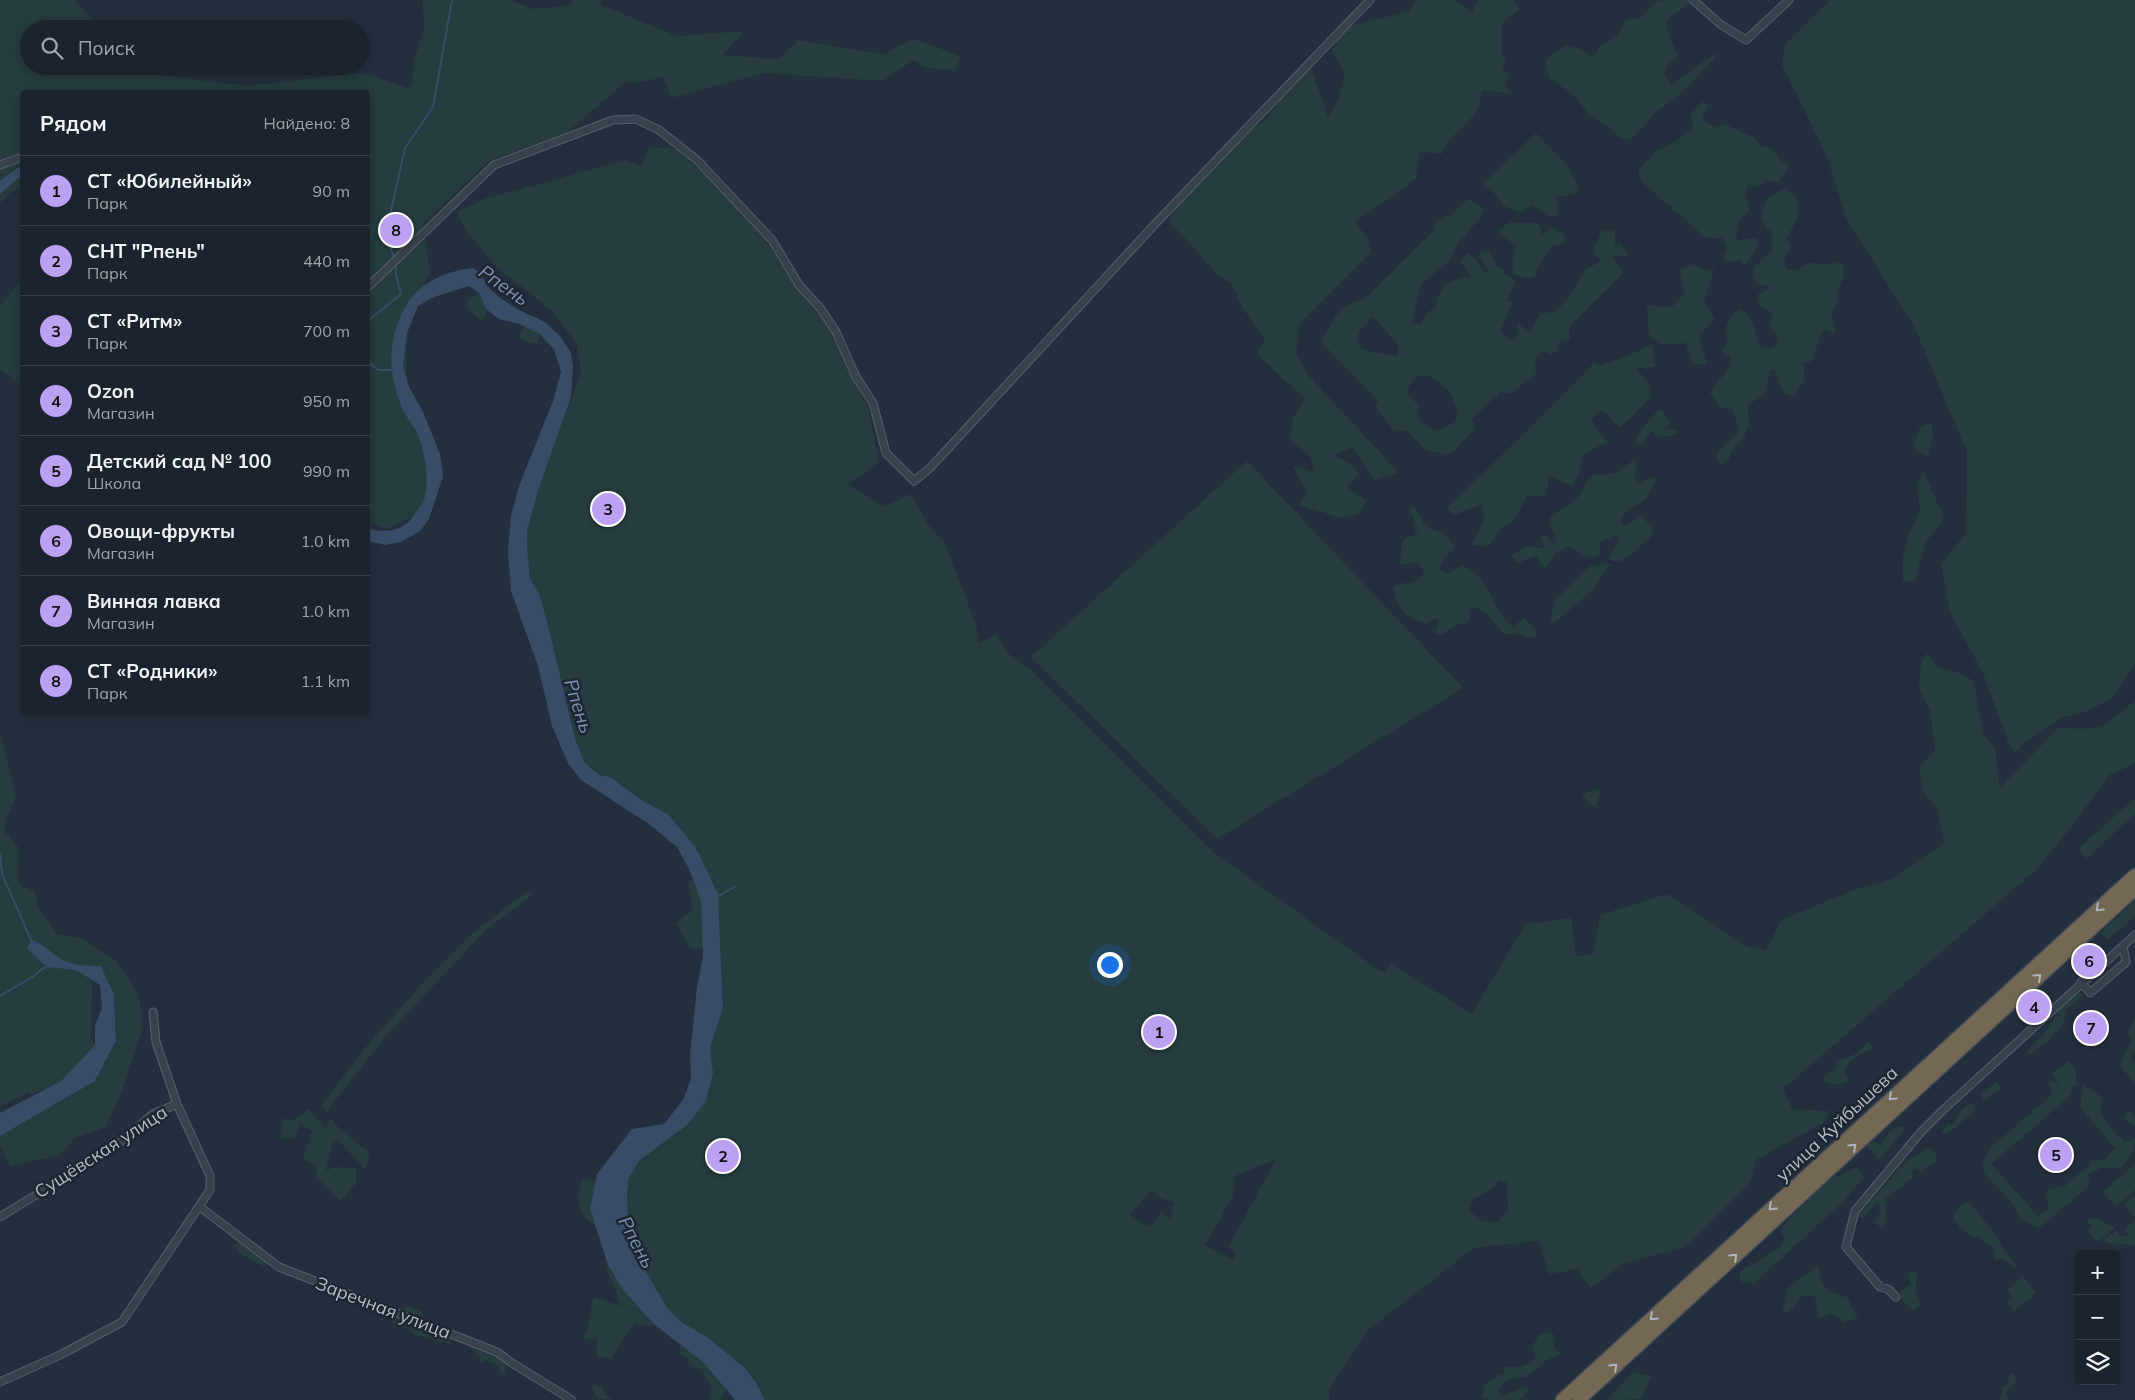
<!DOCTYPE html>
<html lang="ru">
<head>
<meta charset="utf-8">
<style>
  :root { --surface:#1b232e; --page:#282f3a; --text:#f1f3f6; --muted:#a0a4aa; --line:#39404a; --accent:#bca0f2 }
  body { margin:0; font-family:Mulish,sans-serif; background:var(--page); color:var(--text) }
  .controls { position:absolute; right:15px; bottom:15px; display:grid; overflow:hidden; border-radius:5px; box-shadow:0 2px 12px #0003 }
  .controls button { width:45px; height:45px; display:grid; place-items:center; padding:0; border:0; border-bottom:1px solid var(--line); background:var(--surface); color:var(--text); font:25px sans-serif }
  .you { position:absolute; left:1109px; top:964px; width:18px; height:18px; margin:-12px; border:4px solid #fff; border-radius:50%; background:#1a73e8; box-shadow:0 0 0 8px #1a73e833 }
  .badge { display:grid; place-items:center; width:32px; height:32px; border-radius:50%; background:var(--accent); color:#111; font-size:16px; font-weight:700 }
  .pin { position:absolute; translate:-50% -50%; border:2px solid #fff; box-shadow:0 1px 5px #0006 }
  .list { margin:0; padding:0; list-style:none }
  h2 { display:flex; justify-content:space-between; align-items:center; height:65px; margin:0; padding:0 20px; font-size:21px }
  h2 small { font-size:16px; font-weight:400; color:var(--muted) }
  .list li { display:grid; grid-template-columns:32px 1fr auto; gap:15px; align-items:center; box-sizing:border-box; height:70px; padding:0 20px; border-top:1px solid var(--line) }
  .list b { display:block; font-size:19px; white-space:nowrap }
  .list p { margin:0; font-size:16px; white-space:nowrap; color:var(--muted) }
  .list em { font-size:16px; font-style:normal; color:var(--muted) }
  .icon { flex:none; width:28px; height:28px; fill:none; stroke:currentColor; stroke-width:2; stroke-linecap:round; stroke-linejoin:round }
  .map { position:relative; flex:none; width:2135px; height:1400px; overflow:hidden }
  .search { position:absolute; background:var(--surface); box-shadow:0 2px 12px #0003; left:20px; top:20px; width:350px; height:55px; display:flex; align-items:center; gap:12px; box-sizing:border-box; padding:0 18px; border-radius:28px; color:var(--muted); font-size:19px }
  .panel { position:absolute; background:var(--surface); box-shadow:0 2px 12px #0003; left:20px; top:90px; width:350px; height:625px; border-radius:5px }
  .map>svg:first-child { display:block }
</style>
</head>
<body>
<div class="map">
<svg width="2135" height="1400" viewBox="0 0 2135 1400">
  <rect width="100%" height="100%" fill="#242f3e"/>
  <!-- green -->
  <path fill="#263c3f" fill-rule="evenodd" d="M0,0H74L102,29H29V66H139L145,73L247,86L360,73L404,86V88L412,86L414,60L425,26L422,0H511L532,9L571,5L573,0H601V5L677,36L744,31L723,55L779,59L799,40L883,54L914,39L961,56L955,71L923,67L914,60L882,81L764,73L671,98L663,77L636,83L625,82L564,135L490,160L423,223L430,272L406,329L407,387L441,466L419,513L387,529L368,523V92H22V191L13,190L0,203V194L13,183L0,188Z
    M1417,0H1454L1472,13L1478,0H1513L1519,10L1502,23V55L1506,59L1502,71L1510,73L1505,85L1514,94L1481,90C1481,95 1481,102 1479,106C1471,125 1447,135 1442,154L1420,152L1416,178L1392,197L1355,221L1368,240L1371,252L1300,323L1296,354L1308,375L1399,473L1375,480L1353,448L1333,455L1350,463L1360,473L1347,487L1367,501L1359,514L1342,518L1298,505L1308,491L1302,484L1293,466L1314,472L1311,458L1290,439L1293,417L1305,399L1263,360L1258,352L1265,340L1242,307L1232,284L1216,274L1191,244L1169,222L1179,202L1250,131L1267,119L1287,89L1311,68L1328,117L1338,101L1345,74L1332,51L1343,28L1409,11Z
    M1664,0H1688L1689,4L1665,21L1672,43L1679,56L1668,64L1664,74L1672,85L1705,60L1721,51L1686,89L1655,113L1631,140L1619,137L1607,126L1589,115L1575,96L1549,78L1545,60L1565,45L1581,49L1594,57L1601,45L1618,36L1626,20L1641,17L1656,2Z
    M1831,0H2135V664L2110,700L2085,712L2062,717L2028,739L2015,752L2008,741L1983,673L1950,612L1941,564L1966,533L1967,452L1915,328L1846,218L1826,154L1782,65L1785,44Z
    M1703,101L1709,105L1702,118L1713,127L1725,124L1753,137L1760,145L1772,148L1781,161L1790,165L1778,182L1766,180L1758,188L1747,184L1746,196L1750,210L1740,218L1736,237L1738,240L1752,238L1758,239L1757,248L1745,266L1740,260L1726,262L1723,258L1727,249L1723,238H1706L1644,184L1639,176V169L1652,156L1654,152L1675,142L1693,128L1691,113Z
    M1536,133L1567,165L1579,186L1576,194L1556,197L1559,205L1558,215L1550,217L1531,205L1522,213L1504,206L1495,194L1483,184Z
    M649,147L676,149L716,184L767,243L795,287L828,326L852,378L868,406L879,462L848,484L884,506L911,494L927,523L945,543L976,625L979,643L996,635L1010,655L1030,669L1214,853L1373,966L1385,973L1391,964L1472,1014L1526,924L1571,918L1576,956L1593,954L1600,915L1667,894L1744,945L1766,951L1781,920L1854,890L1892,879L1944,843L1937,808L1924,793L1919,768L1932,753L1935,752L1930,710L1919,689L1921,663L1927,653L1935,666L1959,673L1974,681L1983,735L1995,748L2000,788L2058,728C2072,728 2093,731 2106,724C2117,718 2123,707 2135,702V762L2132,765L2109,775L2076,821L2037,869L1783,1089L1792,1109L1829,1111L1825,1122L1756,1160L1751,1181L1685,1247L1622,1264L1592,1288L1581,1277L1579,1269L1549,1274L1539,1241L1474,1248L1367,1331L1329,1390V1400H765L755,1381L743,1366L707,1337L683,1323L668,1309L629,1243L627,1192L629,1178L639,1161L687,1125L713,1073L710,1048L723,1008L719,911L696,848L669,815L643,801L610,777L599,775L584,762L575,738L548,625L540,596L530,578L527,547V531L542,477L581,373L577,344L551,310L496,266L466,231L457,212L484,199L626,160L641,167ZM1276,1159L1228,1248L1236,1253L1233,1260L1205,1245L1233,1196L1235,1176ZM1499,1180L1507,1183L1508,1211L1497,1222L1483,1221L1469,1211L1472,1200L1492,1189ZM1152,1190L1160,1198L1174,1202L1170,1219L1161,1212L1150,1227L1129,1215Z
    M1784,189L1796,196C1800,217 1797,221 1786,238L1791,246L1784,260L1786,268L1789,270H1797C1811,256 1820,269 1838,261L1843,265L1844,276L1838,290V301L1832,313V318L1835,325V335L1826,329L1821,334L1812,361L1803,363C1806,381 1805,382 1793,396L1784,393L1778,382L1776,371L1773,369L1770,371L1766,393L1748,405L1749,424L1744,437L1733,448L1729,459L1720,465L1716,457L1720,449L1740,430L1731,407L1720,408L1710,393C1717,378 1730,374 1731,358L1721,350L1728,342C1722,329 1728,317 1740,309C1759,320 1752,334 1762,349L1774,347C1781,338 1777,335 1770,328L1773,314C1763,309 1757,306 1758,294L1768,289L1770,286L1757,284L1752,276L1756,265L1773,250L1771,241L1773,233L1766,228L1761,219C1763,202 1768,195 1784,189Z
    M1469,198L1484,209L1480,218L1455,247L1450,260L1421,284L1412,322L1420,324L1429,311L1435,309C1439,286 1448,279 1471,276L1460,261L1467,253L1476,260L1484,272L1490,273L1479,254L1490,251L1496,265L1515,281L1507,301L1513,302L1500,332L1510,340L1517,338L1518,323L1530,333L1540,314L1556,311L1568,299L1578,281L1588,268L1602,261L1593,252L1602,230H1615V245L1621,244L1629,256H1612L1624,273L1569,326L1570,340L1561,339L1557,352L1550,354L1543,351L1535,359L1536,374L1510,394L1500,392L1472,419L1476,428L1455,450L1445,456L1439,452L1427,451L1406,430L1394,431L1375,407L1378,401L1320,341C1327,334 1329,328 1333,320C1339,309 1352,302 1364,299L1434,231L1435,223L1445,216H1450ZM1373,317L1398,344V356L1363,350L1357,341L1359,332ZM1419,375L1432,377L1450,392L1458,413L1455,422L1436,431L1420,422L1418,405L1407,393L1411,382Z
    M1510,222L1538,223L1542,235L1552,227L1563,233L1566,243L1551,246C1545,260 1538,261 1535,277L1525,278L1513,274L1512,260L1516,247L1497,231Z
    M1694,264L1701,270L1714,269L1704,302L1715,320L1709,324L1699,336L1707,364H1692L1686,343L1662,345L1649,337L1647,305L1672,307L1685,293L1679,269Z
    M22,279V376L18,384L0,368V306Z
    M479,293L486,309V316L480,320L468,309L467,300Z
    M525,326L540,334L537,344L525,342L518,335Z
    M1652,345L1656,367L1636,368L1650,385L1651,398L1620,428L1602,409L1591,420L1607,442L1583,454L1580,470L1572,486L1549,476L1546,496H1527L1514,521L1502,528L1488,547L1472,545L1485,519L1481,504L1455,515L1446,509L1547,411L1594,363L1599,367C1616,358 1635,354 1652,345Z
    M1660,409L1664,411L1665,417L1669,419L1670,424L1664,430L1675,429L1679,433L1669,436L1660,435L1657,437L1651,430L1642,445L1635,444C1634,436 1654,414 1660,409Z
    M1931,423L1933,436L1928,457L1915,449L1914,444L1920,427Z
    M1634,460L1637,463L1634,475L1639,483L1650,477L1657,478C1653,484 1650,494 1645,499C1637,508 1622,508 1621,524L1625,526L1641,516L1653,528L1650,538L1621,562L1612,561L1609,558L1619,540L1616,535L1601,542L1599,555C1588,561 1579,552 1570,546L1556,553L1546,567H1543L1536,556L1518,563L1514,562L1512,555L1526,546L1545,548L1541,537L1544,534L1552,543L1556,542C1556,533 1549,528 1549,519L1556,512L1574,502L1582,491L1587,481L1594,475L1615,473Z
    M1247,461L1463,688L1217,839L1031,657Z
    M1924,472L1944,518L1925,544L1915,581H1903V556L1909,534L1920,510L1917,482Z
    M1413,505L1424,524L1433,530L1444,533L1455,547L1442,562L1440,567L1443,572L1447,574L1461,565C1490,573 1495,620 1516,628L1517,623L1524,618L1536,630V637L1531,639L1517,634H1504C1495,624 1484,607 1469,607L1470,618L1467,624H1456L1442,635L1435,633L1439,622L1437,617L1427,624C1422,622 1415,621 1411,618C1401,611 1393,598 1394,586L1405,583H1412L1425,574L1418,562L1400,565L1402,543L1406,538L1419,534L1415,531L1413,515L1409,512Z
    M1610,564L1593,590L1549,627L1555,600L1590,566Z
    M0,733L16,797L6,819L4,831L19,848L18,881L23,887L35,891L38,907L57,934L81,938L115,960L139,995L143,1027L122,1090L106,1127L75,1138L60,1155L10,1166L0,1146V1136L95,1081L116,1041L114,994L102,967L81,966L92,981L91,1039L95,1045L61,1081L31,1095L29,1092L0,1107Z
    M1599,788L1601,791L1596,806H1593L1581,794Z
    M2135,798V814L2086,859L2078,849Z
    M692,878L701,901L703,949L690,948L676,924L693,909L688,883Z
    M527,891L532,895L486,930L385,1037L327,1111L321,1106L364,1049L421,985L472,934Z
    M2135,901V916L2108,940L2100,933Z
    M2079,992L2084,995L2067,1009L2063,1024L2048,1042L2029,1055L2028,1051C2032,1046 2037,1042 2041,1037C2053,1025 2062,998 2079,992Z
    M2135,1016V1052L2130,1056L2135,1063V1084L2120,1066L2125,1052L2132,1042L2128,1033Z
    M1869,1042L1872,1048L1850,1061L1844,1070L1849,1081C1838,1086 1832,1086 1822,1080L1827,1073L1837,1070L1836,1062L1856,1054Z
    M2069,1061L2075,1067L2077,1085L2073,1086L2070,1096L1991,1164L2038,1216L2049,1207L2045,1197L2047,1190L2065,1186L2078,1174L2087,1169L2090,1161L2106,1159L2115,1148L2080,1107L2083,1084L2103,1098L2100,1111L2105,1121L2124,1142L2135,1139C2135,1153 2129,1160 2119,1169C2106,1166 2098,1167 2088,1176L2090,1179L2088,1187L2039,1228C2028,1223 2017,1220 2015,1206L1984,1173L1982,1164L1991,1147L2052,1095L2048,1080L2059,1083L2051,1074Z
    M1997,1081L2001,1087L2000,1089L1983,1103L1981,1094Z
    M1971,1103L1974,1104L1976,1110L1949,1133L1943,1134L1942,1131L1948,1124H1954C1956,1116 1964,1106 1971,1103Z
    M309,1109L326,1129L330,1117L337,1126L370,1154L365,1169L337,1139L332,1145L326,1171L334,1167L356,1168V1183L341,1201L316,1177L317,1166L303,1159L312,1131L300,1124L295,1138L280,1139L284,1118L292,1121Z
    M2129,1110L2135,1118V1127L2123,1118Z
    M1898,1126L1906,1128L1880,1159L1865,1145L1869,1139L1881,1145L1889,1133Z
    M1926,1148H1932L1937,1157L1936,1160L1921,1173L1917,1169H1914L1912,1178L1885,1199L1887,1221L1882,1228L1875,1223L1881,1209L1878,1202L1863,1218L1858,1216L1903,1164Z
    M2135,1164V1190L2116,1207L2103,1192Z
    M1856,1168L1864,1177L1842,1203L1753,1284L1740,1281V1271L1778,1249L1785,1238L1780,1231L1789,1219L1829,1180Z
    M596,1180L590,1209L595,1225C578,1215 575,1199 582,1181Z
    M2135,1195V1216H2134L2124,1205Z
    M1968,1201L1997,1236L2002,1247L2017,1265L2015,1270L2003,1258L1994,1260L1995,1249L1979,1236L1973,1237L1960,1228L1953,1217L1957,1209Z
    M2089,1218L2100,1220L2115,1228L2098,1242L2088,1231L2092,1227L2086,1220Z
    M2135,1220V1246C2121,1241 2116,1250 2104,1239L2117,1230L2120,1236H2128L2125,1229Z
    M238,1242L267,1262L268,1265L263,1266C254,1262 240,1255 235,1246Z
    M608,1265L623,1290L659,1328L635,1323L611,1358L597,1357V1339H583L589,1323L593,1297L621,1306L614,1286L605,1268Z
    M1818,1265C1822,1287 1825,1292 1847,1297L1858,1318L1844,1323L1832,1313L1818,1319L1815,1297L1803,1295L1789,1312L1782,1314L1788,1288Z
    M1911,1271L1917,1273L1916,1291L1920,1304L1914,1311L1903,1301L1900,1292L1911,1284L1908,1275Z
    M2023,1276L2036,1293L2014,1312L2006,1302L2012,1297L2007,1290Z
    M409,1306L422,1311L424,1318L423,1322L405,1312L404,1308Z
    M388,1312L403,1323C416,1321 440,1333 451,1341L450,1344L416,1335L407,1328L394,1324L385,1315Z
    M1549,1332L1556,1336L1553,1347L1561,1354L1545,1361L1527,1377L1507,1380L1497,1390L1501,1396L1526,1386L1529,1390L1519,1400H1488L1489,1399L1482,1397L1485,1385L1499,1374H1504V1367H1522L1536,1358L1532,1347L1539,1335Z
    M679,1344L704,1363L726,1389L722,1399L711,1400L708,1396L712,1388L701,1371L690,1365L687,1357L680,1353Z
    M471,1346L506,1361L505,1375L500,1373L499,1366L486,1360L479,1364L480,1357L470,1348Z
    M1633,1372L1651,1376L1642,1399L1607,1400Z
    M2010,1374H2015L2016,1384L2011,1386L2006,1394L2008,1400H1998L2003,1392L2002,1388L2007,1384Z
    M592,1385L602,1387L606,1395L612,1400L599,1399L593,1391Z"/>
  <!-- water -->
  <path fill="#394c67" d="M22,165V175L0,194V181Z
    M473,268L481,274L488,287L500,298L519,310L545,322L561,337L571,353L573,366L571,397L538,491L527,531V547L530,578L540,596L548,625L575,738L584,762L599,775L610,777L643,801L669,815L696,848L718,894L723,1008L710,1048L713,1073L706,1101L687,1125L639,1161L629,1178L627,1192L629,1243L668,1309L683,1323L707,1337L743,1366L755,1381L765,1400H735L704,1363L654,1324L623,1290L608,1265L590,1209L597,1174L632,1129L664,1124L683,1100L691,1079L690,1055L697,987L703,957L701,901L689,869L677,847L649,824L581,780L568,763L552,726L538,666L511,591L508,551L511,516L519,486L553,401L561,372L554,349L540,334L519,324L499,319L486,309L479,293L469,286L434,297L418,306L407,333L403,366L409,387L423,412L440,454L443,476L429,519L420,531L401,542L386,545L368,541V529C387,532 402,533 414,515C417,511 420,507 423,502C431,484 425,453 418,435C414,425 406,418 402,408C388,374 387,342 404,309C417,283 446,271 473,268Z
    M31,940C43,943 48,951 58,957C72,966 85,966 101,966L114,994L116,1041L95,1081L0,1136V1113L61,1081L95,1045V1026L102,1008L100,985L76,970L47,967L27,948Z"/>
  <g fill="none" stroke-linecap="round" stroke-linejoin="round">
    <!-- stream -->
    <path stroke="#394c67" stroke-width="2" d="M394,258L385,230L391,211L405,148L433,107L452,0
      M368,321L401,294L396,275V263
      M368,362L378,370H393
      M0,854L2,874L31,940
      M717,897L736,886
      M0,996L34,976L43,968L47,967"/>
    <!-- street casing -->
    <g stroke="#565f6c" stroke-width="9">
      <path id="street" d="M1693,0L1720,24L1746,40L1789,0
        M0,165L22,157
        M368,287L494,165L613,120L636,119L659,130L697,160L772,240L799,285L821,309L836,332L856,377L873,403L886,453L914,481L930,468L1156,223L1370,0
        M2081,982L2090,993L2126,962L2123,946
        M200,1207L279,1267L497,1352L512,1363L572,1400
        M0,1217L113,1148L153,1114L177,1104
        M1896,1297L1888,1289L1880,1287L1846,1247L1855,1211L1921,1132L1943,1110L2135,935
        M0,1382L60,1355L122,1322L210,1190V1176L177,1104L156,1042L153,1012"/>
    </g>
    <!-- highway casing -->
    <g stroke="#434c59" stroke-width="15">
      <path id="highway" d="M1562,1400L2135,875
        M1579,1400L2135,889"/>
    </g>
    <!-- street -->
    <use href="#street" stroke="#38414e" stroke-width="7"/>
    <!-- highway -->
    <use href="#highway" stroke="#746855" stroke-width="12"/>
  </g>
  <!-- one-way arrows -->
  <defs><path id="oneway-chevron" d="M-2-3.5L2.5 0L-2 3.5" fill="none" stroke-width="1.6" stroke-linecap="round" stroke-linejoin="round" transform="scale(1.25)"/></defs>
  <g stroke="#aeb4bd">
    <use href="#oneway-chevron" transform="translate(2099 908) rotate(137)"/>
    <use href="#oneway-chevron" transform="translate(2038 977) rotate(-42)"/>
    <use href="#oneway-chevron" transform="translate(1892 1097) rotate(137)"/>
    <use href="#oneway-chevron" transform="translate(1853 1147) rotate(-43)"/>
    <use href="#oneway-chevron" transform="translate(1772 1207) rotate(137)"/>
    <use href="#oneway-chevron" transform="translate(1734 1257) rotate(-43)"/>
    <use href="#oneway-chevron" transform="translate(1653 1317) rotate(137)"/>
    <use href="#oneway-chevron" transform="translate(1614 1367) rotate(-43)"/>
  </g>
  <g text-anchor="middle" stroke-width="5" stroke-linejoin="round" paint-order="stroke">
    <!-- street labels -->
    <g font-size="18" fill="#b4bcc9" stroke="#1d2633">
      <text transform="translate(1837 1124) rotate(-43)" y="6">улица Куйбышева</text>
      <text transform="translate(101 1152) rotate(-33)" y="6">Сущёвская улица</text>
      <text transform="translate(383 1308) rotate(21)" y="6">Заречная улица</text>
    </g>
    <!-- water labels -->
    <g font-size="19" font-style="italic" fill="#7c92b1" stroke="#1d2633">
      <text transform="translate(504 285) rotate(35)" y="7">Рпень</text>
      <text transform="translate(579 706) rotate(72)" y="7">Рпень</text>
      <text transform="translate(637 1242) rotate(62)" y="7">Рпень</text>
    </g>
  </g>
</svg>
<div class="controls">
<button>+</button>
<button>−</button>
<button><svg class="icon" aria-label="layers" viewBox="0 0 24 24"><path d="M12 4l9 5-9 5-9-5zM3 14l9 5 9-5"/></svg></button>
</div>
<div class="you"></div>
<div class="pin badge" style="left:1159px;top:1032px">1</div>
<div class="pin badge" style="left:723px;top:1156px">2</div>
<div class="pin badge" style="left:608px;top:509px">3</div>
<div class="pin badge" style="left:2034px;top:1007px">4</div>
<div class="pin badge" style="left:2056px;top:1155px">5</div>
<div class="pin badge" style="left:2089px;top:961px">6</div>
<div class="pin badge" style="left:2091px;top:1028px">7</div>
<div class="pin badge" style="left:396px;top:230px">8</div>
<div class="search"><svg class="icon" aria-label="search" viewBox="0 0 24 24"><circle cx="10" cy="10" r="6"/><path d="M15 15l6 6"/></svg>Поиск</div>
<section class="panel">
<h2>Рядом<small>Найдено: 8</small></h2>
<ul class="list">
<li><span class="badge">1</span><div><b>СТ «Юбилейный»</b><p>Парк</p></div><em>90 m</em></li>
<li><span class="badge">2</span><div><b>СНТ &quot;Рпень&quot;</b><p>Парк</p></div><em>440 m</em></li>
<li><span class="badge">3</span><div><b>СТ «Ритм»</b><p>Парк</p></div><em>700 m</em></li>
<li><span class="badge">4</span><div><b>Ozon</b><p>Магазин</p></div><em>950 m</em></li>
<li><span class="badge">5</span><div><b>Детский сад № 100</b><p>Школа</p></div><em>990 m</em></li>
<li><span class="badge">6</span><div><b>Овощи-фрукты</b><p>Магазин</p></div><em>1.0 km</em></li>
<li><span class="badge">7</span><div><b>Винная лавка</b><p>Магазин</p></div><em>1.0 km</em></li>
<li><span class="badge">8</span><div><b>СТ «Родники»</b><p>Парк</p></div><em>1.1 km</em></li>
</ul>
</section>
</div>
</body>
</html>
